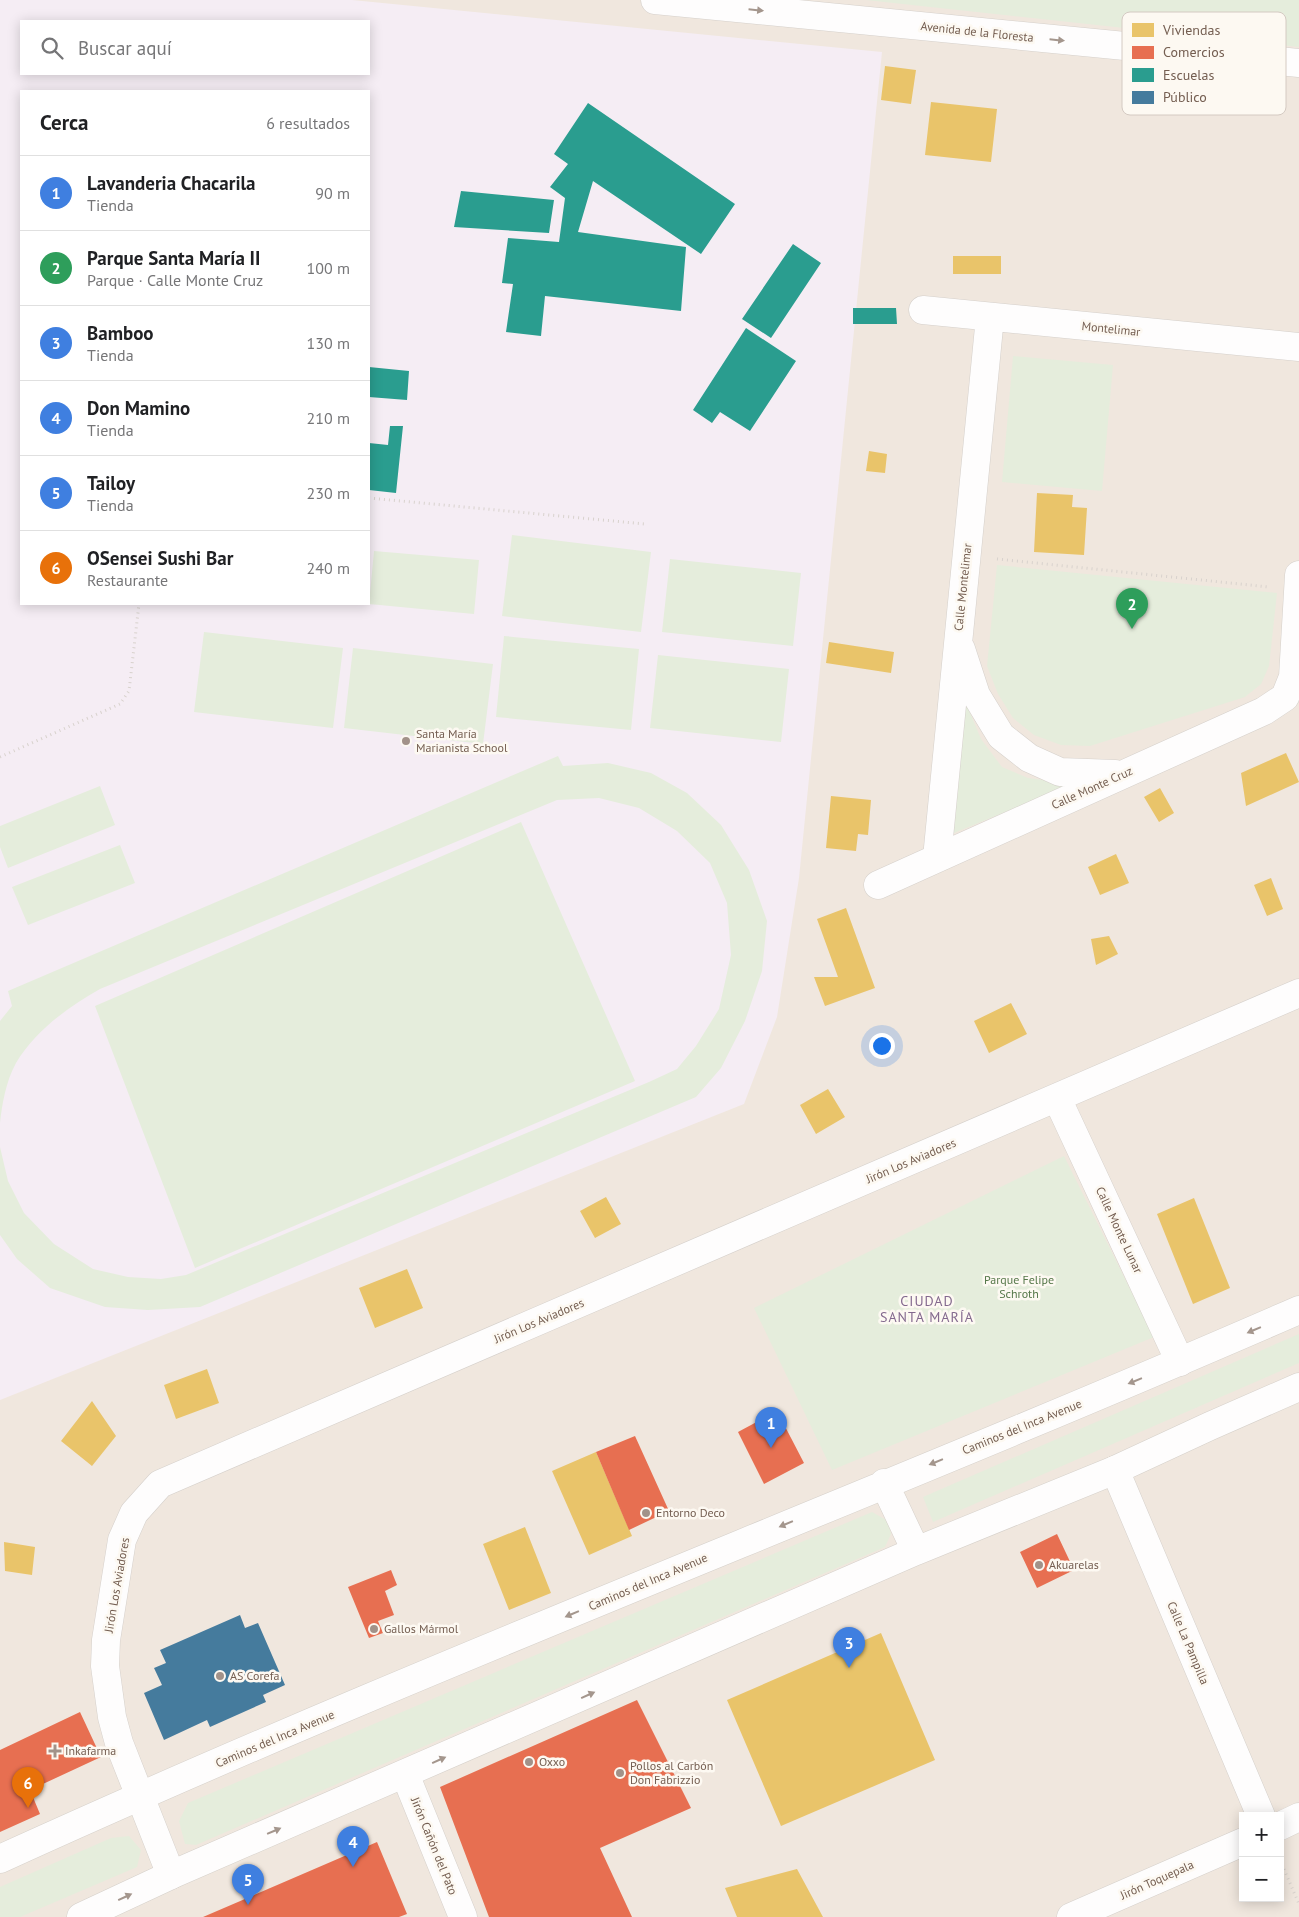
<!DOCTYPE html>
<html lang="es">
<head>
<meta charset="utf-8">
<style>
  :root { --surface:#fff; --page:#f6f6f6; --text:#202124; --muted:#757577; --line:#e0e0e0; --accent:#d93025 }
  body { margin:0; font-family:"PT Sans",sans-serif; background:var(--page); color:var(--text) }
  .controls { position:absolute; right:15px; bottom:15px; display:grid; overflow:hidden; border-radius:0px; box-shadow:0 2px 12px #0003 }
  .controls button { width:45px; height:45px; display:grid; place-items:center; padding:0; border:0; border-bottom:1px solid var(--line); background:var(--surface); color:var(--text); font:25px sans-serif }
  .you { position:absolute; left:881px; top:1045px; width:18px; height:18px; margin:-12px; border:4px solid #fff; border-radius:50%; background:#1a73e8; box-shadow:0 0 0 8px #1a73e833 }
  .badge { display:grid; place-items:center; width:32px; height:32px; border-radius:50%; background:var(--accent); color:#fff; font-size:16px; font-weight:700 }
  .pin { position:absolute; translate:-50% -41px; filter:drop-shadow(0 1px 2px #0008) }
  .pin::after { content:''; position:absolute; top:26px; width:18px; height:15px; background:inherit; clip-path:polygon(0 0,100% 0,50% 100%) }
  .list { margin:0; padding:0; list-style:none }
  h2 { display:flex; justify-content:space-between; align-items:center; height:65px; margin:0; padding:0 20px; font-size:21px }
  h2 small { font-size:16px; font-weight:400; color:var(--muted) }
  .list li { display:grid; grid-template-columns:32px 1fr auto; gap:15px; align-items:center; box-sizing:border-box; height:75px; padding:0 20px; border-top:1px solid var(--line) }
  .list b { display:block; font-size:19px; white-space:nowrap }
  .list p { margin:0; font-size:16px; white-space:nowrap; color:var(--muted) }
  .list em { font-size:16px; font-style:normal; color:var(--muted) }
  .icon { flex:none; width:28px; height:28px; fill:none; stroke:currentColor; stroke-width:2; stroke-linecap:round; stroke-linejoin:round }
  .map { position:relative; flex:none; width:1299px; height:1917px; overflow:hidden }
  .search { position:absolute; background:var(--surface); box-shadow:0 2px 12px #0003; left:20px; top:20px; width:350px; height:55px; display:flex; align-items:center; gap:12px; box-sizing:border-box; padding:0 18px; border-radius:0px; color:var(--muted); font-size:19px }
  .panel { position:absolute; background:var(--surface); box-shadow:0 2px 12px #0003; left:20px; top:90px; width:350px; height:515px; border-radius:0px }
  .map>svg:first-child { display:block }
</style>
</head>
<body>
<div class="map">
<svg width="1299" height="1917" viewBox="0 0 1299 1917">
  <rect width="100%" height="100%" fill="#f8f4f0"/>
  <!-- residential -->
  <path fill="#f0e7de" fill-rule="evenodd" d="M0,0H1299V1917H0ZM21,21H369V74H21ZM21,91H369V604H21ZM1243,1816H1280V1898H1243Z"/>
  <!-- education -->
  <path fill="#f5edf4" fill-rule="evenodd" d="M0,0H352L882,52L799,878L777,1017L744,1104L0,1400ZM21,21H369V74H21ZM21,91H369V604H21Z"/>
  <!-- green -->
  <path fill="#e5eddc" d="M866,0H1299V47Z
    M1013,356L1113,365L1102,491L1002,482Z
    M512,535L651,552L641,632L502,616Z
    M374,551L479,560L474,614L369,604Z
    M670,559L801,573L793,646L662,632Z
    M997,565L1277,593L1269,666L1261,684L1245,697L1090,746L1061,745L1034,735L1013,718L998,694L987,666Z
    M204,632L343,648L333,728L194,712Z
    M504,636L639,649L631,730L496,717Z
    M353,648L493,664L483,744L344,728Z
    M658,655L789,669L781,742L650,728Z
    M961,691L981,739L1002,767L1028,778L1074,784L949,835Z
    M558,756L563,766L608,763L651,773L687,793L721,825L749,870L767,921L762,971L745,1021L721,1068L696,1097L200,1307L148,1310L105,1307L50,1288L17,1259L0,1235V1147L8,1181L24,1213L54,1244L93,1269L128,1277L161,1279L186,1275L649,1082L677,1069L696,1046L719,1009L731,955L727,903L710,863L677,831L639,808L599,798L557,800L100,989C68,1007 35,1031 16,1063C6,1081 2,1104 0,1123V1021L12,1006L8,991Z
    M100,786L115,825L8,868L0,847V826Z
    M521,822L635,1081L195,1268L95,1006Z
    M120,845L135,883L28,925L12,887Z
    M1064,1156L1154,1337L832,1470L754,1308Z
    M1299,1334V1363L933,1522L923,1497Z
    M872,1512L888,1521L891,1534L885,1547L196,1845L185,1844L179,1821L188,1803Z
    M129,1836L141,1850L137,1867L20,1917H0V1887L111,1838Z"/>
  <!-- homes -->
  <path fill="#e9c46a" d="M885,66L916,70L911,104L881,100Z
    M931,102L997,109L991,162L925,155Z
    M953,256H1001V274H953Z
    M869,451L887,454L885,473L866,471Z
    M1037,493L1073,495L1072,507L1087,508L1084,555L1034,552Z
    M829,642L894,652L891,673L826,663Z
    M1286,753L1299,782L1246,806L1241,773Z
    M1160,788L1174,813L1159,822L1144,797Z
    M831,796L871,800L868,835L858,834L856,851L826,848Z
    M1116,854L1129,883L1100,895L1088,867Z
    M1271,878L1283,909L1267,916L1254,885Z
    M846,908L875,988L825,1006L814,977H838L817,919Z
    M1109,936L1118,954L1096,965L1091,939Z
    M1011,1003L1027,1034L989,1053L974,1021Z
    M828,1089L845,1117L816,1134L800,1105Z
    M606,1197L621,1224L595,1238L580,1211Z
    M1194,1198L1230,1288L1193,1304L1157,1214Z
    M407,1269L423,1308L375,1328L359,1288Z
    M207,1369L219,1403L176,1419L164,1385Z
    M92,1401L116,1436L92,1466L61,1441Z
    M596,1452L632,1536L589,1555L552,1471Z
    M525,1527L551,1593L509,1610L483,1544Z
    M4,1542L35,1547L32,1575L5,1571Z
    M881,1633L935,1760L781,1826L727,1700Z
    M797,1869L823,1917H737L725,1888Z"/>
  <!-- shops -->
  <path fill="#e76f51" d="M777,1411L804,1463L764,1484L738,1432Z
    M635,1436L669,1511L629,1530L596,1452Z
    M1057,1534L1074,1570L1037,1588L1020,1552Z
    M391,1570L397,1585L385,1591L394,1615L378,1621L383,1633L369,1638L348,1587Z
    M637,1700L691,1808L600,1848L632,1917H489L440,1787Z
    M80,1712L101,1757L30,1790L40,1814L0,1832V1750Z
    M377,1842L407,1914L399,1917H203Z"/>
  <!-- schools -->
  <path fill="#2a9d8f" d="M588,103L735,204L701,254L593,181L578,232L686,247L681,311L545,296L541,336L506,332L513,284L502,283L508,238L559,242L565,198L550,187L568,164L554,154Z
    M461,191L554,200L549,233L454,227Z
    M793,244L821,263L771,338L742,319Z
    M853,308H896L897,324H853Z
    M746,328L796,361L750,431L720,412L712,423L693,410Z
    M369,367L409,371L407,400L369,397Z
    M390,426H403L396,493L369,490V443L388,445Z"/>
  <!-- public -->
  <path fill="#457b9d" d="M240,1615L245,1628L258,1623L285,1685L263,1695L266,1702L210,1727L207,1720L164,1740L144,1693L162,1685L154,1668L166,1663L160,1650Z"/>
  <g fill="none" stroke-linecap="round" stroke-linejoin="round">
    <!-- minor casing -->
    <g stroke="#d5d0cb" stroke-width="29">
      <path id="minor" d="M923,310L1299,347
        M961,649L976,695L1001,736L1029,758L1060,772L1115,774
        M937,858L990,317
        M878,885L1264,711L1285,697L1293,677L1299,575
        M1057,1098L1180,1362
        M1115,1470L1261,1816
        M405,1774L463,1917
        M1280,1826L1299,1817
        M171,1875L119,1743L112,1717L105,1666L106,1640L122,1540L134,1513L160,1484L1299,993
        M1071,1917L1243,1842"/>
    </g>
    <!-- tertiary casing -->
    <g stroke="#d5d0cb" stroke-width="29">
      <path id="tertiary" d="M655,0L1299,63"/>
    </g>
    <!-- secondary casing -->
    <g stroke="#d5d0ca" stroke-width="29">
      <path id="secondary" d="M884,1483L916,1551
        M0,1859C427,1664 868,1498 1299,1310
        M81,1917L171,1875L916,1551L1115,1470L1210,1426L1299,1387"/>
    </g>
    <!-- path -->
    <path stroke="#d8d2cd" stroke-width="3" stroke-dasharray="1 4" stroke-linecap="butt" d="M369,498L645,524
      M997,559L1269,587
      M0,757L120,704L129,691L139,604
      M1280,1860L1299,1904"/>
    <!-- minor -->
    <use href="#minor" stroke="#fefdfd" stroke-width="28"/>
    <!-- tertiary -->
    <use href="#tertiary" stroke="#fefdfd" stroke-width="28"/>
    <!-- secondary -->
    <use href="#secondary" stroke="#fefdfd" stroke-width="28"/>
  </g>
  <!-- one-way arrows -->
  <defs><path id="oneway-solid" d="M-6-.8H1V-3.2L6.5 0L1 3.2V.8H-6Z" transform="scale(1.25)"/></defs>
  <g fill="#a4968d">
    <use href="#oneway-solid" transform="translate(756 10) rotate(6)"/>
    <use href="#oneway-solid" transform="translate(1057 40) rotate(6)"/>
    <use href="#oneway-solid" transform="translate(1254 1330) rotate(157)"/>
    <use href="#oneway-solid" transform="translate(1135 1381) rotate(158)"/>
    <use href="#oneway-solid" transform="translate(936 1462) rotate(158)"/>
    <use href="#oneway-solid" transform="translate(786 1524) rotate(157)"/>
    <use href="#oneway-solid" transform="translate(572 1614) rotate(157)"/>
    <use href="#oneway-solid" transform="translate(588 1695) rotate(-24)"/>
    <use href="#oneway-solid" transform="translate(439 1760) rotate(-24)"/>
    <use href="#oneway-solid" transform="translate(274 1831) rotate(-23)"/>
    <use href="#oneway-solid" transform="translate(125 1897) rotate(-25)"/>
  </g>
  <!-- markers -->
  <g fill="#a29289" stroke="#fdf9f2" stroke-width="2">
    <circle cx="406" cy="741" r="5"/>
    <circle cx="646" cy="1513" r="5"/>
    <circle cx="1039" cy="1565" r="5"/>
    <circle cx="374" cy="1629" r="5"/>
    <circle cx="220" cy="1676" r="5"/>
    <path d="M52.5 1743.5h5v5h5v5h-5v5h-5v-5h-5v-5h5z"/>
    <circle cx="529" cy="1762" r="5"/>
    <circle cx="620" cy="1773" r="5"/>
  </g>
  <g text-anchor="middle" stroke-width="5" stroke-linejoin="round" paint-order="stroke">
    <!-- street labels -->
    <g font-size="12" fill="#745e51" stroke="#fdf9f2">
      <text transform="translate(977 32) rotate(6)" y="4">Avenida de la Floresta</text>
      <text transform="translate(1111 329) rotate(6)" y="4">Montelimar</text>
      <text transform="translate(963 587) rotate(-84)" y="4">Calle Montelimar</text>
      <text transform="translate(1092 788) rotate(-24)" y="4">Calle Monte Cruz</text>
      <text transform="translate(911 1161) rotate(-23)" y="4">Jirón Los Aviadores</text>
      <text transform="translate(1119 1230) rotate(65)" y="4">Calle Monte Lunar</text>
      <text transform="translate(539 1321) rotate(-23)" y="4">Jirón Los Aviadores</text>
      <text transform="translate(1022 1427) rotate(-22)" y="4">Caminos del Inca Avenue</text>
      <text transform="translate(648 1582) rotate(-23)" y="4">Caminos del Inca Avenue</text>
      <text transform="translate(117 1585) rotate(-80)" y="4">Jirón Los Aviadores</text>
      <text transform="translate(1188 1643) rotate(67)" y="4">Calle La Pampilla</text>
      <text transform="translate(275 1739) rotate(-23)" y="4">Caminos del Inca Avenue</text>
      <text transform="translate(434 1846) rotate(68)" y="4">Jirón Cañón del Pato</text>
      <text transform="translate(1157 1880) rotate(-24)" y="4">Jirón Toquepala</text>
    </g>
    <!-- poi labels -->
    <g font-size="12" fill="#745e51" stroke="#fdf9f2" text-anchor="start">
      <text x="416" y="738">Santa María<tspan x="416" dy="14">Marianista School</tspan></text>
      <text x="656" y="1517">Entorno Deco</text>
      <text x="1049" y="1569">Akuarelas</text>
      <text x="384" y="1633">Gallos Mármol</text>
      <text x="230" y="1680">AS Corefa</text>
      <text x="65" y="1755">Inkafarma</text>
      <text x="539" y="1766">Oxxo</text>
      <text x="630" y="1770">Pollos al Carbón<tspan x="630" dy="14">Don Fabrizzio</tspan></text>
    </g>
    <!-- park labels -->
    <g font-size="12" fill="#56784a" stroke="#fdf9f2">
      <text x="1019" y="1284">Parque Felipe<tspan x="1019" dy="14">Schroth</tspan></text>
    </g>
    <!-- neighbourhood labels -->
    <g font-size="14" letter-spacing="1" fill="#83698e" stroke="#fdf9f2">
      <text x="927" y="1306">CIUDAD<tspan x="927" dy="16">SANTA MARÍA</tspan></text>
    </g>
  </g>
  <!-- legend -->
  <rect x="1122" y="12" width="164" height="103" rx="8" fill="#fdf9f2" stroke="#d4cac2" stroke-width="1"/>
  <rect x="1132" y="23" width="22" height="14" fill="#e9c46a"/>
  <rect x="1132" y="46" width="22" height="13" fill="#e76f51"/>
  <rect x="1132" y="68" width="22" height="14" fill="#2a9d8f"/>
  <rect x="1132" y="91" width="22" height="13" fill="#457b9d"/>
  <g font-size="14" fill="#745e51">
    <text x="1163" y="35">Viviendas</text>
    <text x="1163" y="57">Comercios</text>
    <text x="1163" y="80">Escuelas</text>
    <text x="1163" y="102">Público</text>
  </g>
</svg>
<div class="controls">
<button>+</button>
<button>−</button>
</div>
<div class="you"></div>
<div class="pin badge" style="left:771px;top:1448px;background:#3f7fe0">1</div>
<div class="pin badge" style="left:1132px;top:629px;background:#2e9e5b">2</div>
<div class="pin badge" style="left:849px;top:1668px;background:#3f7fe0">3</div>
<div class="pin badge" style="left:353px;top:1867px;background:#3f7fe0">4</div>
<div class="pin badge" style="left:248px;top:1905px;background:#3f7fe0">5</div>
<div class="pin badge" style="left:28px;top:1808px;background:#e8710a">6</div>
<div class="search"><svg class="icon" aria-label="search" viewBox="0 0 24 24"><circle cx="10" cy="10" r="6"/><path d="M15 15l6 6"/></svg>Buscar aquí</div>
<section class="panel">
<h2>Cerca<small>6 resultados</small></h2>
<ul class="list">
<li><span class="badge" style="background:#3f7fe0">1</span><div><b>Lavanderia Chacarila</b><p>Tienda</p></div><em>90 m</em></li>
<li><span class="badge" style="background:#2e9e5b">2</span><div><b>Parque Santa María II</b><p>Parque · Calle Monte Cruz</p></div><em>100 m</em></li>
<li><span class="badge" style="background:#3f7fe0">3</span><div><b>Bamboo</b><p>Tienda</p></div><em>130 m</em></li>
<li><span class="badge" style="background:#3f7fe0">4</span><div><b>Don Mamino</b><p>Tienda</p></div><em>210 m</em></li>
<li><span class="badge" style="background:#3f7fe0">5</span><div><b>Tailoy</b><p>Tienda</p></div><em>230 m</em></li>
<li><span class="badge" style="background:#e8710a">6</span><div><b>OSensei Sushi Bar</b><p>Restaurante</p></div><em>240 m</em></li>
</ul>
</section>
</div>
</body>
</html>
